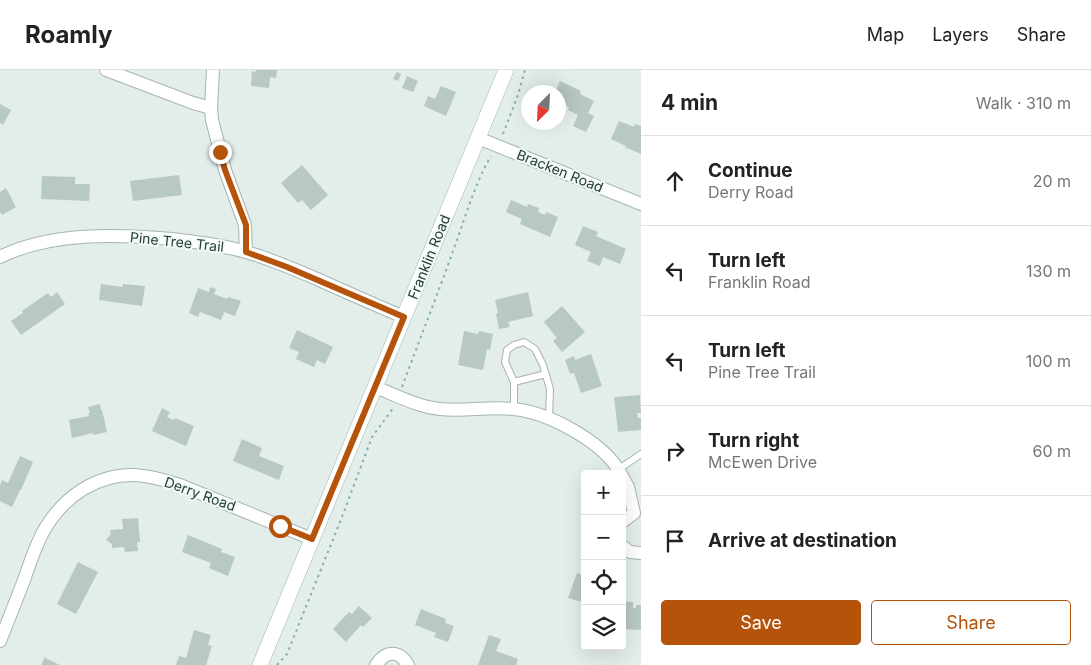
<!DOCTYPE html>
<html lang="en">
<head>
<meta charset="utf-8">
<style>
  :root { --surface:#fff; --page:#f2f2f2; --text:#222; --muted:#767676; --line:#e0e0e0; --accent:#b45309 }
  body { margin:0; font-family:Inter,sans-serif; background:var(--page); color:var(--text) }
  .controls { position:absolute; right:15px; bottom:15px; display:grid; overflow:hidden; border-radius:5px; box-shadow:0 5px 20px #0002 }
  .controls button { width:45px; height:45px; display:grid; place-items:center; padding:0; border:0; border-bottom:1px solid var(--line); background:var(--surface); color:var(--text); font:25px sans-serif }
  .compass { position:absolute; left:521px; top:15px; width:45px; height:45px; border-radius:50%; background:var(--surface); box-shadow:0 5px 20px #0002; rotate:204deg }
  .stop { position:absolute; width:15px; height:15px; margin:-11px; border:4px solid #b45309; border-radius:50%; background:#fff }
  .stop.end { background:#b45309; border-color:#fff; box-shadow:0 1px 5px #0008 }
  .list { margin:0; padding:0; list-style:none }
  h2 { display:flex; justify-content:space-between; align-items:center; height:65px; margin:0; padding:0 20px; font-size:21px }
  h2 small { font-size:16px; font-weight:400; color:var(--muted) }
  .list li { display:grid; grid-template-columns:32px 1fr auto; gap:15px; align-items:center; box-sizing:border-box; height:90px; padding:0 20px; border-top:1px solid var(--line) }
  .list b { display:block; font-size:19px; white-space:nowrap }
  .list p { margin:0; font-size:16px; white-space:nowrap; color:var(--muted) }
  .list em { font-size:16px; font-style:normal; color:var(--muted) }
  .actions { display:flex; gap:10px; padding:15px 20px }
  .actions a { flex:1; padding:11px 0; border:1px solid var(--accent); border-radius:5px; text-align:center; font-size:18px; color:var(--accent) }
  .actions .main { background:var(--accent); color:#fff }
  .icon { flex:none; width:28px; height:28px; fill:none; stroke:currentColor; stroke-width:2; stroke-linecap:round; stroke-linejoin:round }
  .map { position:relative; flex:none; width:641px; height:595px; overflow:hidden }
  header { display:flex; align-items:center; gap:30px; box-sizing:border-box; height:70px; padding:0 25px; background:var(--surface); border-bottom:1px solid var(--line) }
  header strong { font-size:24px }
  nav { display:flex; gap:28px; margin-inline-start:auto; font-size:18px }
  main { display:flex }
  aside { flex:1; background:var(--surface) }
  .map>svg:first-child { display:block }
</style>
</head>
<body>
<header>
<strong>Roamly</strong>
<nav><a>Map</a><a>Layers</a><a>Share</a></nav>
</header>
<main>
<div class="map">
<svg width="641" height="595" viewBox="0 0 641 595">
  <rect width="100%" height="100%" fill="#e3ede9"/>
  <!-- building -->
  <path fill="#b8c8c3" d="M256,0H277L276,8L270,7L269,18L251,16L252,1L256,2Z
    M397,2L401,4L398,11L393,9Z
    M407,6L418,11L413,22L402,18Z
    M560,11L581,21L580,24L594,31L588,43L594,46L586,62L573,56L578,45L568,40L569,37L558,32V22H555Z
    M441,16L456,22L446,46L424,36L428,26L435,29Z
    M0,34L11,40L3,55L0,53Z
    M619,51L634,57L635,54L641,56V84L625,77L626,76L611,69Z
    M302,95L328,125L311,140L302,130L298,133L281,113Z
    M179,105L182,125L133,131L130,111Z
    M42,106L75,107V114H90L89,131L41,129Z
    M6,118L16,137L2,145L0,142V122Z
    M511,130L527,137L528,134L539,138L538,142L545,145L546,142L558,147L550,167L520,154L522,149L506,142Z
    M583,156L598,162L596,166L626,179L620,194L603,187L600,196L587,191L591,182L575,175Z
    M101,214L123,217V214L145,216L142,236L99,230Z
    M210,217L216,219L214,224L227,229L228,227L241,231L235,246L224,242L221,250L200,242L198,247L189,243L198,218L209,222Z
    M57,222L65,234L21,265L11,251L23,243L22,241L48,223L51,227Z
    M528,222L533,246L508,252L510,257L499,259L496,244L498,243L495,230Z
    M562,236L585,262L562,282L553,271L557,268L544,252Z
    M297,260L333,277L325,294L317,290L314,297L296,289L299,282L289,278Z
    M464,261L478,264L479,261L493,264L490,280L487,279L483,300L458,295Z
    M591,284L602,316L581,323L574,303L570,304L565,290L574,286L575,290Z
    M640,325L641,343H637L638,348H641V360L618,362L614,327Z
    M100,334L101,340H102L107,362L93,365V363L72,368L69,350L89,346L88,343H90L88,337Z
    M162,338L170,342L167,347L174,350L175,348L194,356L186,376L152,361Z
    M242,369L262,378L259,386L284,396L279,410L233,391Z
    M20,386L33,392L21,420H20L12,437L0,431V416L2,410L8,413Z
    M138,448L140,472H137L138,481L125,482L124,477L112,478V474L106,470L111,464L110,460L123,459L122,449Z
    M188,465L222,479L221,482L235,487L228,506L209,498L211,493L182,482Z
    M78,492L98,502L76,544L57,534Z
    M577,503L585,506V533L568,528Z
    M622,531L633,532V538H636V535H641V560L622,559Z
    M359,536L372,548L363,557L361,555L346,572L333,559L349,542L352,544Z
    M421,539L446,549L445,553L454,556L448,572L434,567L436,563L415,555Z
    M194,560L211,565L208,575L212,576L206,595H176L179,586L186,588Z
    M489,565L501,569L496,581L518,589L516,595H478Z
    M45,587L47,589L60,595H41Z"/>
  <g fill="none" stroke-linecap="round" stroke-linejoin="round">
    <!-- lane casing -->
    <g stroke="#a5b5b1" stroke-width="8">
      <path id="lane" d="M514,312L546,304
        M514,339V312L505,292L507,280L514,275L524,272L535,279L543,295L550,319L549,348
        M619,399L641,384"/>
    </g>
    <!-- street casing -->
    <g stroke="#a5b5b1" stroke-width="14">
      <path id="street" d="M106,0L193,33L211,38
        M213,0L211,38L212,50L225,100L245,155L246,182
        M478,68L641,134
        M0,187C50,162 117,164 172,169C197,172 222,175 246,182C271,189 294,199 317,209C346,222 375,235 404,247
        M375,317C396,325 418,337 440,339C464,342 488,336 513,339C548,342 604,372 621,404
        M622,406L628,417L634,443
        M622,452L634,443
        M622,476L630,482L641,483
        M0,571C8,551 16,531 24,510C30,493 36,473 46,457C65,426 97,404 135,405C150,406 165,410 180,415L312,469
        M376,595C386,580 399,580 408,595"/>
    </g>
    <!-- secondary casing -->
    <g stroke="#a1b9b3" stroke-width="16">
      <path id="secondary" d="M260,595L506,0"/>
    </g>
    <!-- path -->
    <path stroke="#83b0a7" stroke-width="2" stroke-dasharray="2.5 4" stroke-linecap="butt" d="M503,64L518,25L525,0
      M402,317C419,271 437,226 453,181C465,149 474,115 491,86
      M277,595L287,584L342,447L372,367L394,337"/>
    <!-- lane -->
    <use href="#lane" stroke="#fff" stroke-width="6"/>
    <!-- street -->
    <use href="#street" stroke="#fff" stroke-width="12"/>
    <!-- secondary -->
    <use href="#secondary" stroke="#fff" stroke-width="15"/>
  </g>
  <g fill="none" stroke-linecap="round" stroke-linejoin="round">
    <!-- route -->
    <path stroke="#b45309" stroke-width="6" d="M220,82L225,100L246,155V182L287,197L404,247L312,469L280,456"/>
  </g>
  <g text-anchor="middle" stroke-width="4" stroke-linejoin="round" paint-order="stroke">
    <!-- street labels -->
    <g font-size="14" fill="#223e3a" stroke="#f3f9f7">
      <text transform="translate(560 101) rotate(22)" y="5">Bracken Road</text>
      <text transform="translate(177 172) rotate(6)" y="5">Pine Tree Trail</text>
      <text transform="translate(429 187) rotate(-68)" y="5">Franklin Road</text>
      <text transform="translate(200 424) rotate(20)" y="5">Derry Road</text>
    </g>
  </g>
</svg>
<div class="controls">
<button>+</button>
<button>−</button>
<button><svg class="icon" aria-label="locate" viewBox="0 0 24 24"><circle cx="12" cy="12" r="6"/><path d="M12 2v4M12 18v4M2 12h4M18 12h4"/></svg></button>
<button><svg class="icon" aria-label="layers" viewBox="0 0 24 24"><path d="M12 4l9 5-9 5-9-5zM3 14l9 5 9-5"/></svg></button>
</div>
<svg class="compass" viewBox="-18 -18 36 36"><path d="M0-13l5 13h-10z" fill="#e53935"/><path d="M0 13l5-13h-10z" fill="#767676"/></svg>
<div class="stop" style="left:280px;top:456px"></div>
<div class="stop end" style="left:220px;top:82px"></div>
</div>
<aside>
<h2>4 min<small>Walk · 310 m</small></h2>
<ul class="list">
<li><svg class="icon" aria-label="ahead" viewBox="0 0 24 24"><path d="M12 20V5M6 11l6-6 6 6"/></svg><div><b>Continue</b><p>Derry Road</p></div><em>20 m</em></li>
<li><svg class="icon" aria-label="left" viewBox="0 0 24 24"><path d="M17 20v-9H6M10 6l-5 5 5 5"/></svg><div><b>Turn left</b><p>Franklin Road</p></div><em>130 m</em></li>
<li><svg class="icon" aria-label="left" viewBox="0 0 24 24"><path d="M17 20v-9H6M10 6l-5 5 5 5"/></svg><div><b>Turn left</b><p>Pine Tree Trail</p></div><em>100 m</em></li>
<li><svg class="icon" aria-label="right" viewBox="0 0 24 24"><path d="M7 20v-9h11M14 6l5 5-5 5"/></svg><div><b>Turn right</b><p>McEwen Drive</p></div><em>60 m</em></li>
<li><svg class="icon" aria-label="arrive" viewBox="0 0 24 24"><path d="M6 21V4h12l-3 4 3 4H6"/></svg><div><b>Arrive at destination</b></div></li>
</ul>
<div class="actions"><a class="main">Save</a><a>Share</a></div>
</aside>
</main>
</body>
</html>
